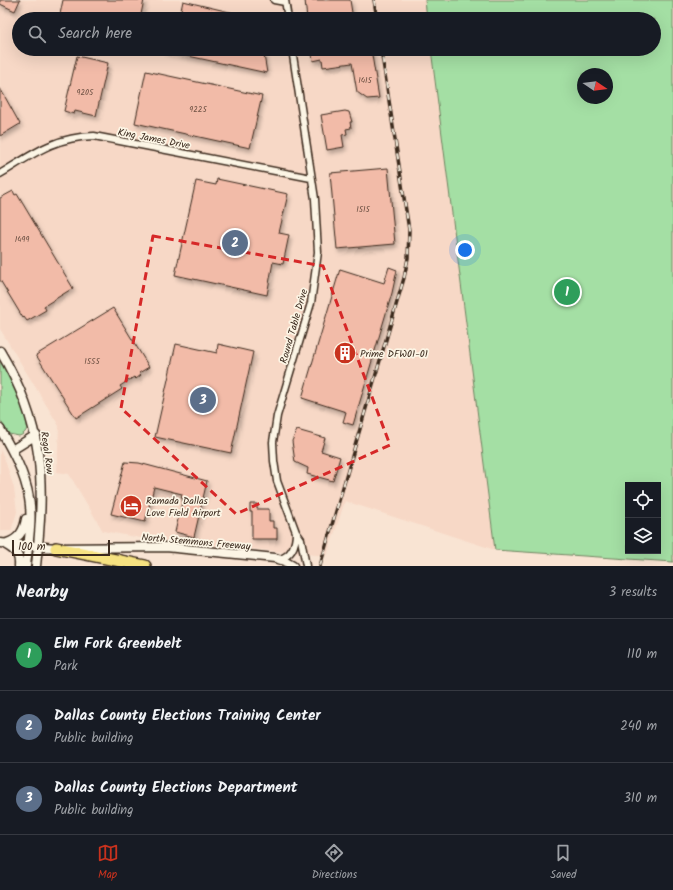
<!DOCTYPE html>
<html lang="en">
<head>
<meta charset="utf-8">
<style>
  :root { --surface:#171b24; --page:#242831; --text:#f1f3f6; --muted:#9ea1a6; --line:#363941; --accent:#c8321e }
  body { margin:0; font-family:Kalam,sans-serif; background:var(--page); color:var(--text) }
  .controls { position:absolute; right:12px; bottom:12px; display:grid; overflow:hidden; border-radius:0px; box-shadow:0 4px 16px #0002 }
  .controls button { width:36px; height:36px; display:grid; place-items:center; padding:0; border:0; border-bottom:1px solid var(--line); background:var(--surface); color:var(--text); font:20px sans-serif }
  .compass { position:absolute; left:577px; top:68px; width:36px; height:36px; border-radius:50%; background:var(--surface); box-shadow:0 4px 16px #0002; rotate:103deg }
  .scale { position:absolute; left:12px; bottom:10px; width:98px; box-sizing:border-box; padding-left:4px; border:2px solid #3b2a1e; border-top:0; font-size:11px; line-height:14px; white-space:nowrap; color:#3b2a1e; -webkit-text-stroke:3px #fcf5e5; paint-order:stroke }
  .you { position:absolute; left:465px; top:250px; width:14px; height:14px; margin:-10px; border:3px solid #fff; border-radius:50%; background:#1a73e8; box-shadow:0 0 0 6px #1a73e833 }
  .badge { display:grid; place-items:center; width:26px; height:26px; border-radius:50%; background:var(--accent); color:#fff; font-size:13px; font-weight:700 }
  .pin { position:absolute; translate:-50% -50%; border:2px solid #fff; box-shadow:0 1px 4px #0006 }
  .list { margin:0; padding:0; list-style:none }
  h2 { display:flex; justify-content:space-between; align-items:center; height:52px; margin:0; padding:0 16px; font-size:17px }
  h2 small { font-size:13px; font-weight:400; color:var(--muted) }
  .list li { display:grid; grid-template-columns:26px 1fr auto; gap:12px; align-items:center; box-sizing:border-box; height:72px; padding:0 16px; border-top:1px solid var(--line) }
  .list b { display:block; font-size:15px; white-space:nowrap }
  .list p { margin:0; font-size:13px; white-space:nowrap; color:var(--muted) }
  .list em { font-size:13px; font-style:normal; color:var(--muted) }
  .icon { flex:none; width:22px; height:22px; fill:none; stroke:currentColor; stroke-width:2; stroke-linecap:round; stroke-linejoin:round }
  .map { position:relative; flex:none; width:673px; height:566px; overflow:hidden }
  .search { position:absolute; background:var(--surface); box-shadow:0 4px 16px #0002; left:12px; right:12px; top:12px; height:44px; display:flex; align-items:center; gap:10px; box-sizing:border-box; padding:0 14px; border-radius:22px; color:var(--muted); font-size:15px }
  .sheet { height:268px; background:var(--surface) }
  nav { display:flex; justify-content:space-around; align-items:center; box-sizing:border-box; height:56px; border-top:1px solid var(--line); background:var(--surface); font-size:11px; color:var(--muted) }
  nav a { display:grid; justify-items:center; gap:2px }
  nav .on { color:var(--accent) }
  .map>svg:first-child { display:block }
</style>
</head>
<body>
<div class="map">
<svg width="673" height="566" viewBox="0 0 673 566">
  <defs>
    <filter id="shadow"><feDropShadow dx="2" dy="3.5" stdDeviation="2" flood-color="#0004"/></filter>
  </defs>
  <rect width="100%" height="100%" fill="#f9e4d3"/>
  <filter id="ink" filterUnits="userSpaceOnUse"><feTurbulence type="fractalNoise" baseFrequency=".025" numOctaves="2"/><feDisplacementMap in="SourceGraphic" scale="8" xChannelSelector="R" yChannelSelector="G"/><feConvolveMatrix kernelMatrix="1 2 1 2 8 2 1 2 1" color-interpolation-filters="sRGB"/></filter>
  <g filter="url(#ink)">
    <!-- built -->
    <path fill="#f7d8c6" d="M0,0H425L427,19H19V49H431L495,550L345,501L327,556L146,539L103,531L69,474L57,472L59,426L0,329Z
      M0,450L4,457L14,488L17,512L11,531L0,530Z"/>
    <!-- green -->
    <path fill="#a4dfa4" stroke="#708461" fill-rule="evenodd" d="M425,0H673V562L495,550L431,49H654V19H427ZM583,74H607V98H583ZM628,485H658V551H628Z
      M0,358C7,368 30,417 27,428C26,432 23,435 19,436L9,434L0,420Z"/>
    <!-- building -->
    <path fill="#f2bba8" stroke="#3b2a1e" filter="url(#shadow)" d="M0,0H20L15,11L0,4Z
      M63,0H144L140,19H59Z
      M305,0H350L353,19H307Z
      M183,1L251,17V19H179Z
      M165,49H263L267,73L165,51Z
      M311,49H371L379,98L367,99L357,92L352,63L323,67L322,59L313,61Z
      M77,56L108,63L96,116L75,111L74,114L64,111Z
      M146,71L262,96L250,148L135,123Z
      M0,88L20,124L0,136Z
      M345,111L349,112L352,122H350L351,128L346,129L347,134L342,135L344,147L327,150L321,115Z
      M388,168L395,244L337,249L330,173Z
      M217,179L288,194L279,233L289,235L283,264L273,262L267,295L175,275L196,181L216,185Z
      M13,191L15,195L17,194L73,288L44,306L46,310L27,321L24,317L23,318L0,280V198Z
      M389,267L397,270L392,293L353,425L343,422L346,412L302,398L340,269L384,283Z
      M113,308L149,367L139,373L141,375L136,379L134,377L120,386L122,389L76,418L36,355Z
      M176,344L217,353L218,344L253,352L231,453L155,437Z
      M297,430L325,438L321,451L340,457L333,481L307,474L308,468L295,462L292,441Z
      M125,462L139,463L207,481L194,537L175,532L183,498H181L182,494L154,487L145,522L111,514Z
      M250,504H257V509H269V521H273V528H277V539H252V512H250Z"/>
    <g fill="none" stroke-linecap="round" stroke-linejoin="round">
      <!-- minor casing -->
      <g stroke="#3b2a1e" stroke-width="9">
        <path id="minor" d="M274,0L285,2
          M285,0L288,19
          M292,49L315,199L318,252L311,303L277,416L273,442L274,461L277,481L296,532L301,539L306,566
          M0,174C33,154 54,137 94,136L311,178
          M280,559C293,555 296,544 296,532"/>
      </g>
      <!-- secondary casing -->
      <g stroke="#3b2a1e" stroke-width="11">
        <path id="secondary" d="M0,351C45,426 45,482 36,566
          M0,429C12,450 25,473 29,498C33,519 28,544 26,566
          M12,450L36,435
          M0,543L56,548L166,547L275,558L284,561L293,566
          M7,543C19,539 24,531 26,519
          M6,545C15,550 20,555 19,566"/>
      </g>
      <!-- motorway casing -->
      <g stroke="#3b2a1e" stroke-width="14">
        <path id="motorway" d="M56,548L145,566"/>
      </g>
      <!-- minor -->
      <use href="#minor" stroke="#fcf5e5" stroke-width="6"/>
      <!-- secondary -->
      <use href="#secondary" stroke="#fcf5e5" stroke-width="8"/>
      <!-- motorway -->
      <use href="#motorway" stroke="#f6e281" stroke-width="11"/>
      <!-- rail casing -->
      <g stroke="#3b2a1e" stroke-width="3.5">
        <path id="rail" d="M374,0L377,19
          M320,566L404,278L408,258L409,230L381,49"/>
      </g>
      <!-- rail -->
      <use href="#rail" stroke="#fcf5e5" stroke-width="2" stroke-dasharray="6" stroke-linecap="butt"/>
    </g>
  </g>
  <!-- marked area -->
  <path fill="none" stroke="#d62828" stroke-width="3" stroke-dasharray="8 5" stroke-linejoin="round" d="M153,236L323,266L390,445L236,514L121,408Z"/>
  <!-- icons -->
  <defs>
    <g id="building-disc" transform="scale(1.15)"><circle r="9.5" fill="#c8321e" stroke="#fcf5e5"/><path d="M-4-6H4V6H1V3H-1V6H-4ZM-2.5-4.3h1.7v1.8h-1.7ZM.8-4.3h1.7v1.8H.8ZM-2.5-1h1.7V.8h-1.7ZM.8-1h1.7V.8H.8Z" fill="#fff"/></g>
    <g id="hotel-disc" transform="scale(1.15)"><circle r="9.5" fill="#c8321e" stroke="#fcf5e5"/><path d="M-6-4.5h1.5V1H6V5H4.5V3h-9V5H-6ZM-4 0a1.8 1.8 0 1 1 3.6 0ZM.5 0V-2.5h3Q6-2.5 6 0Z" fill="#fff"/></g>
  </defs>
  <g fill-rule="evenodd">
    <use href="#building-disc" x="345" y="353"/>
    <use href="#hotel-disc" x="131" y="506"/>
  </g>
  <g text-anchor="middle" stroke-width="3.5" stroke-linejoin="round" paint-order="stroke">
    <!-- number labels -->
    <g font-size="8" fill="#694e40">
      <text x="365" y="83">1415</text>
      <text x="85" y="95">9205</text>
      <text x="198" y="112">9225</text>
      <text x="363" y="212">1515</text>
      <text x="22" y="242">1499</text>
      <text x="92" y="364">1555</text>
    </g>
    <!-- street labels -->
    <g font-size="10" fill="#3b2a1e" stroke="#fcf5e5">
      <text transform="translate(154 138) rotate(11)" y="4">King James Drive</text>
      <text transform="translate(293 326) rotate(-74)" y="4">Round Table Drive</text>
      <text transform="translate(48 453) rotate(82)" y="4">Regal Row</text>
      <text transform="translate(196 541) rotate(5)" y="4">North Stemmons Freeway</text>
    </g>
    <!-- poi labels -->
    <g font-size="10" fill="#3b2a1e" stroke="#fcf5e5" text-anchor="start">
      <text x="360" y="357">Prime DFW01-01</text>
      <text x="146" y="504">Ramada Dallas<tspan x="146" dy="12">Love Field Airport</tspan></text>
    </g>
  </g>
</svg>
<div class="controls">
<button><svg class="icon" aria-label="locate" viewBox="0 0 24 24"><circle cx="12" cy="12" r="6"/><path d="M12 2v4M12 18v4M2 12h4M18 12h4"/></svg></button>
<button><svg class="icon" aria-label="layers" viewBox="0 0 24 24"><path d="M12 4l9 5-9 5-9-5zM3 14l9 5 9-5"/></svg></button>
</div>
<svg class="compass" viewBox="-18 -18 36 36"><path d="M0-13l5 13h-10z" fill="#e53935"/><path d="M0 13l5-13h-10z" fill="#9ea1a6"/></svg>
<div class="scale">100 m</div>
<div class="you"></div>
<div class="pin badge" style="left:567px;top:292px;background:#2e9e5b">1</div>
<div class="pin badge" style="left:235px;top:243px;background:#5c6f8a">2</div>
<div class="pin badge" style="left:203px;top:400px;background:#5c6f8a">3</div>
<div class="search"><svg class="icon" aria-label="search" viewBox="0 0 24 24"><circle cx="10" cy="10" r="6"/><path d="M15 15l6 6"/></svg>Search here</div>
</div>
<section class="sheet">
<h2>Nearby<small>3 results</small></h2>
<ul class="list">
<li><span class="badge" style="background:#2e9e5b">1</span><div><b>Elm Fork Greenbelt</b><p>Park</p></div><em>110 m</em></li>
<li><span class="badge" style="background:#5c6f8a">2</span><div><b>Dallas County Elections Training Center</b><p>Public building</p></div><em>240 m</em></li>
<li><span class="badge" style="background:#5c6f8a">3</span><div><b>Dallas County Elections Department</b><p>Public building</p></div><em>310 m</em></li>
</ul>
</section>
<nav>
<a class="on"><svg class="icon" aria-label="map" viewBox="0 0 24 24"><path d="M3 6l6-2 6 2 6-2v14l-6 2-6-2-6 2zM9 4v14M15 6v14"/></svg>Map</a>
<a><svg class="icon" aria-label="directions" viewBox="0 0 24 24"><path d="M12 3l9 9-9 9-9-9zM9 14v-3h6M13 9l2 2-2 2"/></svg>Directions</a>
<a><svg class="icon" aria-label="saved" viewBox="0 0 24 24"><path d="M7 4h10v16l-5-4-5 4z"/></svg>Saved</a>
</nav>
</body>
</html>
